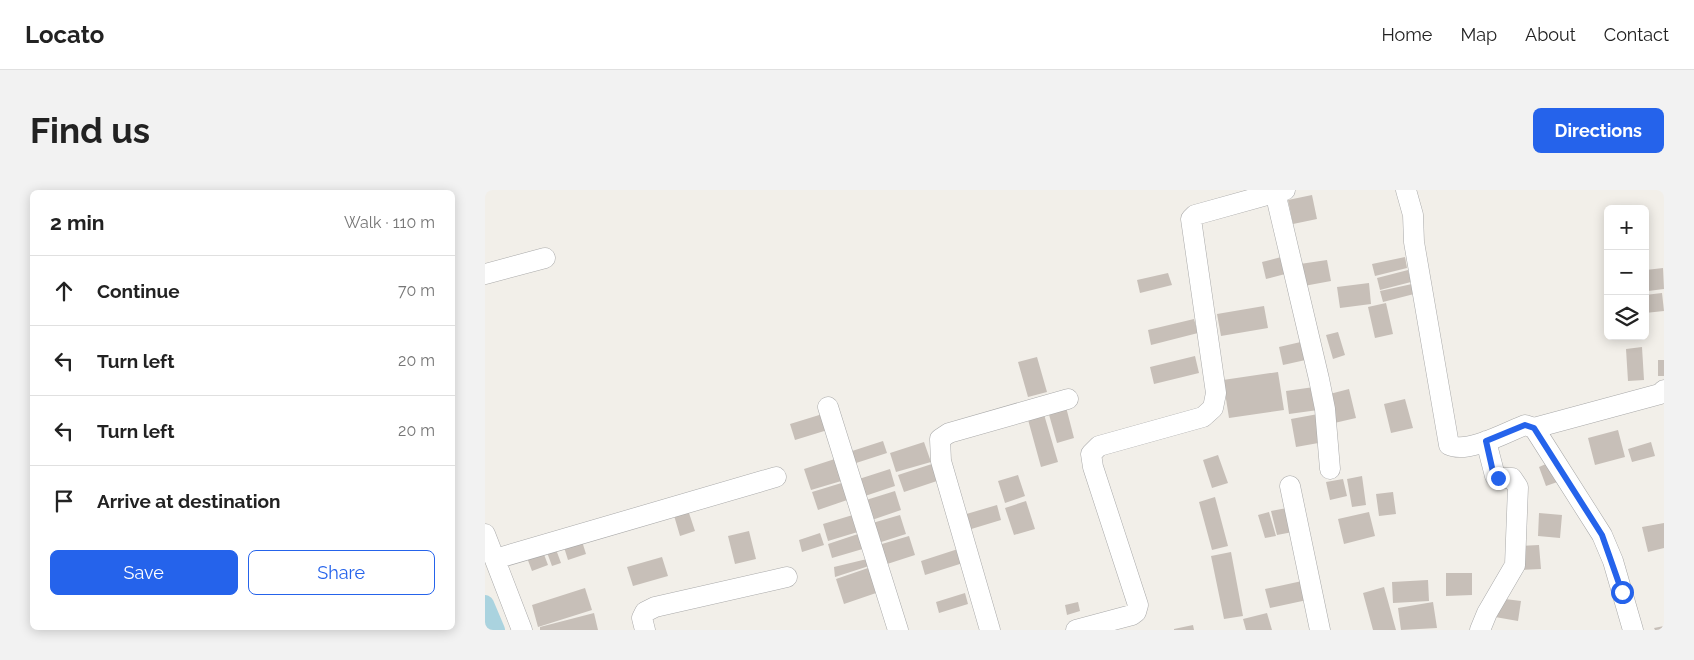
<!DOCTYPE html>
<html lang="en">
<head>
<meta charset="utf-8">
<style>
  :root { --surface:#fff; --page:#f2f2f2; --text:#222; --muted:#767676; --line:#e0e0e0; --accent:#2563eb }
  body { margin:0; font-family:Raleway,sans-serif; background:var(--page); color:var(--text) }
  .controls { position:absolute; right:15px; top:15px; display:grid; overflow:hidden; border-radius:8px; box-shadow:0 2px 12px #0003 }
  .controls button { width:45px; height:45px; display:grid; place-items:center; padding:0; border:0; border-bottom:1px solid var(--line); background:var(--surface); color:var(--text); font:25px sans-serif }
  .stop { position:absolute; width:15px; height:15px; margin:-11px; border:4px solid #2563eb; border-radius:50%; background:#fff }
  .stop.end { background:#2563eb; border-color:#fff; box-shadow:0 1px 5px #0008 }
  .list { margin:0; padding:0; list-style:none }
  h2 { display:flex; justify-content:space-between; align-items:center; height:65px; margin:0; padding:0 20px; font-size:21px }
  h2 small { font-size:16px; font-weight:400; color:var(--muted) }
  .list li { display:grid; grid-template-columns:32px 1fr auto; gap:15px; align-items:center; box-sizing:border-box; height:70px; padding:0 20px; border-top:1px solid var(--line) }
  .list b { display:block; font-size:19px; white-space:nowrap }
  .list em { font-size:16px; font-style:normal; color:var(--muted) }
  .actions { display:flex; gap:10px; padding:15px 20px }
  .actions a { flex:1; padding:11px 0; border:1px solid var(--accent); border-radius:8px; text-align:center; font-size:18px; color:var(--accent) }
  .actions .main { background:var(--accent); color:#fff }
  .icon { flex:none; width:28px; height:28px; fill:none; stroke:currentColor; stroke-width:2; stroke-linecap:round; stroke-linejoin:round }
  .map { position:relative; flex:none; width:1179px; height:440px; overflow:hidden; border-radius:8px }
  header { display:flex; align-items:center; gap:30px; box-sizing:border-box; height:70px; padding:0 25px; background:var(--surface); border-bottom:1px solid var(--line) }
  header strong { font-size:24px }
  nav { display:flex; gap:28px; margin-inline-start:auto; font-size:18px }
  .intro { display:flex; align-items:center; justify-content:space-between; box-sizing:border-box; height:120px; padding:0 30px }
  h1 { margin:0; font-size:35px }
  .button { padding:12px 22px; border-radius:8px; background:var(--accent); color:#fff; font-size:18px; font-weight:700 }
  main { display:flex; gap:30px; padding:0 30px }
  aside { flex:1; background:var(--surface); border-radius:8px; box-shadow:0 2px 12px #0003 }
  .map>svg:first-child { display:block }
</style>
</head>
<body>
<header>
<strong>Locato</strong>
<nav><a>Home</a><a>Map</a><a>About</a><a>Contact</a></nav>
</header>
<div class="intro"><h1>Find us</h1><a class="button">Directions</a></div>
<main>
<aside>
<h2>2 min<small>Walk · 110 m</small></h2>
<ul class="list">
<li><svg class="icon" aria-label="ahead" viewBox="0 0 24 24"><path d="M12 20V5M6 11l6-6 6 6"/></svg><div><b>Continue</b></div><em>70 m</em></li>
<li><svg class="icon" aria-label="left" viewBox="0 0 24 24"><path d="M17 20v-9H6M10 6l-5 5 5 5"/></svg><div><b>Turn left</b></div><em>20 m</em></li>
<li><svg class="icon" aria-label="left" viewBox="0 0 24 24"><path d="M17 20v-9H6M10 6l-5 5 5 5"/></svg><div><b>Turn left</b></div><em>20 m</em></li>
<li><svg class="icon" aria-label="arrive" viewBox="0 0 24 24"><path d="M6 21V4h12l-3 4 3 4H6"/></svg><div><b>Arrive at destination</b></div></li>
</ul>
<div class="actions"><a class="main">Save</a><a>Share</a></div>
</aside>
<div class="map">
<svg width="1179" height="440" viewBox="0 0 1179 440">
  <rect width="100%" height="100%" fill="#f2efe9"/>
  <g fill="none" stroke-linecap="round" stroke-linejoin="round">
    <!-- canal -->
    <path stroke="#aad3df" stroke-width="18" d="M0,414L11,440"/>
  </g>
  <!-- building -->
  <path fill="#c7bfb8" d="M827,5L832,29L808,34L803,10Z
    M800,66L804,83L781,89L777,72Z
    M920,67L922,78L890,86L887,74Z
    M842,70L846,91L819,96L815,74Z
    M1178,78L1179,99L1163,101L1161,80Z
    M923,80L926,92L895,100L892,88Z
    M683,83L687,95L655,103L652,90Z
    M884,93L886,114L855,118L852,97Z
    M927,94L929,104L898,112L895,101Z
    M1177,103L1179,121L1160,123V105Z
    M901,113L908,144L890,148L883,117Z
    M779,116L783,138L736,146L732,124Z
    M709,129L713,143L666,155L663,140Z
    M853,142L860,165L848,169L841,145Z
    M820,151L825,169L798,175L794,157Z
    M1157,157L1159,190L1143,191L1141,159Z
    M710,166L714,183L669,194L665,177Z
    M552,167L562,202L543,207L533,172Z
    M1173,170H1179V186H1173Z
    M793,182L799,220L744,228L738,190Z
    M829,197L833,220L804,224L801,201Z
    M864,199L871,228L845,234L837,206Z
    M920,209L928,238L906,243L899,214Z
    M581,217L589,248L572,253L563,221Z
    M558,221L573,272L556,277L542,226Z
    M344,222L349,238L310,250L305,234Z
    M833,224L839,252L811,257L806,229Z
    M1133,240L1140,267L1110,275L1103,248Z
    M398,251L402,263L368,274L364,262Z
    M439,252L446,272L411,282L405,263Z
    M1166,252L1170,266L1147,272L1143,259Z
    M733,265L743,293L727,298L718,270Z
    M356,267L363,289L326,300L319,279Z
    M1070,270L1078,290L1061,296L1054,277Z
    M450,273L455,290L419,302L413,285Z
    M405,279L410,296L380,306L374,289Z
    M533,285L540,306L520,313L513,291Z
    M877,286L881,315L867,317L862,289Z
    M858,289L862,306L845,310L841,292Z
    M363,291L368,308L333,320L327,302Z
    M410,301L416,320L384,331L378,311Z
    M908,302L911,324L894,326L891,304Z
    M730,307L743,356L727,360L714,312Z
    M541,311L550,339L529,345L520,318Z
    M512,315L516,330L483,340L478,325Z
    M202,317L210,341L195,346L188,322Z
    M807,317L813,341L792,345L786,321Z
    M784,322L791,346L780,348L773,325Z
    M884,322L890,346L859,354L853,329Z
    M1054,323L1077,325L1075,348L1053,346Z
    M371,324L376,341L343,351L338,334Z
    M415,325L421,344L390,354L384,334Z
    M1179,333V358L1163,362L1157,337Z
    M264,341L271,369L250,374L243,346Z
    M335,343L339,355L317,362L314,350Z
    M376,343L381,358L347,368L343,354Z
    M424,346L430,365L396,376L390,356Z
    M96,348L101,364L83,370L78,354Z
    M69,354L76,373L67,376L60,357Z
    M1054,355L1056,379L1034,380L1032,356Z
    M57,359L63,375L47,381L41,365Z
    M473,359L478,373L440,385L436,371Z
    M746,362L758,426L739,429L726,366Z
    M177,367L183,386L148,396L142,377Z
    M382,369L384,376L350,387L349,377Z
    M386,377L394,402L359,414L351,389Z
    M961,383H987V405L961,406Z
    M943,390L944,411L908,413L907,392Z
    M817,391L822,410L785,418L780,399Z
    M899,397L911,440H888L878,403Z
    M100,398L107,420L53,437L47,415Z
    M480,403L483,414L454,423L451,412Z
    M1012,408L1036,411L1033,431L1010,427Z
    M593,412L595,421L582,425L580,415Z
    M948,412L952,438L916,440L913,418Z
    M109,423L113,440H55V437Z
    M782,423L787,440H761L758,429Z
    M708,435L709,440H689V439Z
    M1179,436V440H1170L1169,438Z"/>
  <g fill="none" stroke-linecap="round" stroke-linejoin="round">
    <!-- street casing -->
    <g stroke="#a9a9a9" stroke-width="21">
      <path id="street" d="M921,0L928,25L929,52L964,255C983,264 1022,242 1040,235L1049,238L1117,345L1128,371L1148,440
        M790,2L834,189L840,219L845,279
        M0,84L60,68
        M343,217L413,440
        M1049,238L1175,204L1179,200
        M805,296L835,440
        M0,344L37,440
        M10,369L291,287
        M160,440L157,428L160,422L170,417L302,387
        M505,440L456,271L455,249L464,243L583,209
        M591,440L647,425L651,422L653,415L608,277L606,264L614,256L718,227L728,218L731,203L706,29L710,25L800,0
        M995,440L1002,423L1030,375L1033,297L1027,288H1013L1010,286L1001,251"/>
    </g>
    <!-- street -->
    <use href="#street" stroke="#fff" stroke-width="20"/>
  </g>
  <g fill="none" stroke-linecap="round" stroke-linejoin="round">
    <!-- route -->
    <path stroke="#2563eb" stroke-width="6" d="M1013,288L1008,282L1001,251L1040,235L1049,238L1117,345L1137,402"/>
  </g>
</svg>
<div class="controls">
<button>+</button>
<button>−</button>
<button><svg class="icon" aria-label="layers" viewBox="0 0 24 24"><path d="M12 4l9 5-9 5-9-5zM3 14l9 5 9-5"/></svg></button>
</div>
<div class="stop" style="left:1137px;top:402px"></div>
<div class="stop end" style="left:1013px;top:288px"></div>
</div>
</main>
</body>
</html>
